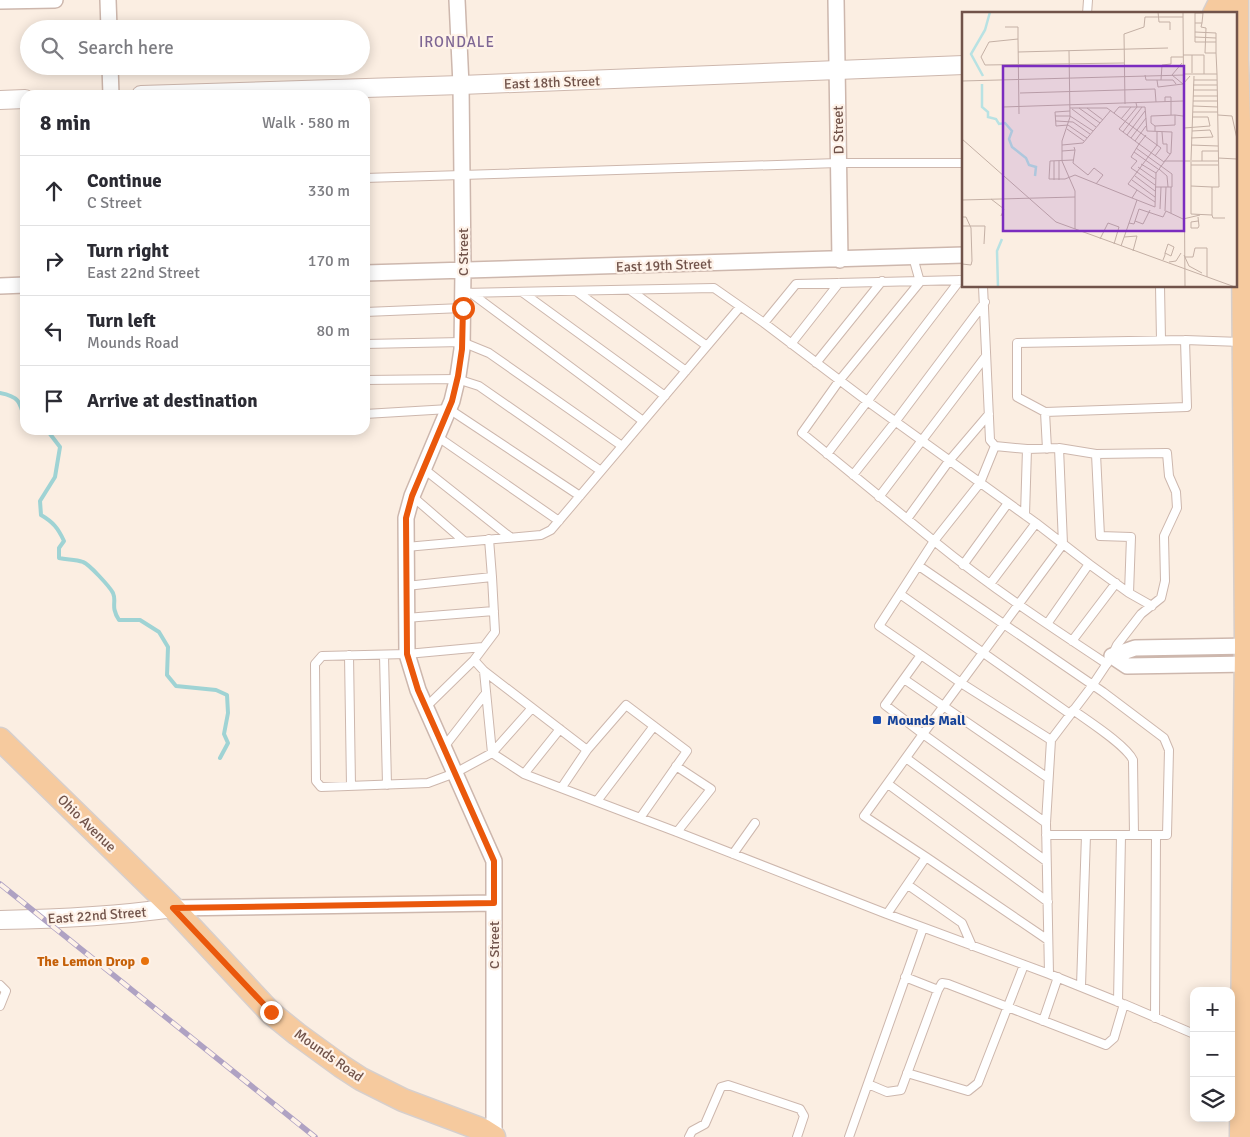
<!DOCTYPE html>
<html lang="en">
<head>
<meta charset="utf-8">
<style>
  :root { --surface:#fff; --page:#f2f2f3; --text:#2b2b33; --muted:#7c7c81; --line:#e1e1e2 }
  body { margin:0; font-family:Signika,sans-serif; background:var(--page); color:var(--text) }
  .controls { position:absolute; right:15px; bottom:15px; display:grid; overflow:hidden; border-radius:10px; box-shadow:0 2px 12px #0003 }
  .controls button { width:45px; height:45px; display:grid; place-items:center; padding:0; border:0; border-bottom:1px solid var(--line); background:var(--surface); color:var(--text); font:25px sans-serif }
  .stop { position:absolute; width:15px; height:15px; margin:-11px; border:4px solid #ea580c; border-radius:50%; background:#fff }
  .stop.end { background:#ea580c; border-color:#fff; box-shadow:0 1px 5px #0008 }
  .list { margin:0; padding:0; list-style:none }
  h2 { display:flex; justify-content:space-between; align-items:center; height:65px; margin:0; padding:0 20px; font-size:21px }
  h2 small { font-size:16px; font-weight:400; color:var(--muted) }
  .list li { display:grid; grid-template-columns:32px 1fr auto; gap:15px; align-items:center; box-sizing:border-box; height:70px; padding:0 20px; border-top:1px solid var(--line) }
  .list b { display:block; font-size:19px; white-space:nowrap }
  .list p { margin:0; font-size:16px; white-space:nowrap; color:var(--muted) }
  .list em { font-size:16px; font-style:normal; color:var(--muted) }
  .icon { flex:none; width:28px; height:28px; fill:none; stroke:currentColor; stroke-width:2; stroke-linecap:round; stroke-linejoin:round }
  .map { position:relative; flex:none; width:1250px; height:1137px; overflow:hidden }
  .search { position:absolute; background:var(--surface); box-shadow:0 2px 12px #0003; left:20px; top:20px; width:350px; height:55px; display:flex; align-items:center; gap:12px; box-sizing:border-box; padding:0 18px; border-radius:28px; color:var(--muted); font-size:19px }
  .panel { position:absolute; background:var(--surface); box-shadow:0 2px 12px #0003; left:20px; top:90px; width:350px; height:345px; border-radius:15px }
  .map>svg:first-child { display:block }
</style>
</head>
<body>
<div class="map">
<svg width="1250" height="1137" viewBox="0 0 1250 1137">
  <rect width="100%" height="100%" fill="#fbeee2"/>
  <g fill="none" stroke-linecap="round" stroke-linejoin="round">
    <!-- stream -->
    <path stroke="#9fd3d4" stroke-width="4" d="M0,393C20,397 20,402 25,421
      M47,430L60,447L55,477L40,501L41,515C53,522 58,528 64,541L59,548V558C67,560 75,559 83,562C89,564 110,587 113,593C117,602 110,606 119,620H140L159,632L168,647L167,675L176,686L216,690L227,695L228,713L224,734L228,743L220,758"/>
    <!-- service casing -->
    <g stroke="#cdb7ad" stroke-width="10">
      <path id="service" d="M1087,14L1088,0
        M365,178L838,163H964
        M913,257L920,282L839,381L802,433L934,541L879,626L921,655L885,705L923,734L864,816L926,857L887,914L1049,974L1046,823L1051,740L1092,686L1112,656L1117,645L1141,614L1161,598L1165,581L1164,536L1177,508L1176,492L1169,476L1167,453L1096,454L1059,448L1027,449L995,446L990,440L983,286
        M1160,286L1161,340
        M630,290L707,346
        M576,291L686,371
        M522,292L665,396
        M463,293L714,288L764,323L867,401L1036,523L1089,564L1047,624
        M471,293L643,421
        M365,312L463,308
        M764,323L796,284L962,280
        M365,344L462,342L489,353L622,446
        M791,344L839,283
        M816,363L882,281
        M365,380L457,379L479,386L601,471
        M1045,412L1017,397V343L1185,340
        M365,414L449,409L580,496
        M438,437L559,521
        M995,446L980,483L934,541C989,586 1048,625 1107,664
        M1047,449L1045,412L1187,407L1185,340L1241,342
        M827,454L960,280
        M1096,454L1100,536L1131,537L1129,593L1152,606
        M424,469L510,537
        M853,475L895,422L985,302
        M412,496L464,541
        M879,497L986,356
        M1025,515L1027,449
        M907,519L949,461L989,414
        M406,547L541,535L551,530L740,307
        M1089,564L1129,593
        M963,565L1008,503
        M919,566L1103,692L1164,738L1169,750L1167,835H1046
        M492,577L495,632L474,660L484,671L587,750L626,705L687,751L640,818
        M990,584L1036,523
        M406,586L492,577L489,539
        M900,594L1070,714
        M406,618L494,611
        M1072,641L1116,583
        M483,647L407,654L322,656L315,664L316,781L321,787L428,783L455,773L492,753L524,774L677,832L887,914
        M349,655L351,786
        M384,655L387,785
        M921,655L961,683L1051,740
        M484,671L492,753
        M904,679L1048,778
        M426,707L474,660
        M1073,710C1088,721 1126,745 1133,760L1134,835
        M444,747L486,693
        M492,753L532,708
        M906,758L1046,861
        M676,766L711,789L677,832
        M524,774L560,729
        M888,784L1048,902
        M562,787L587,750
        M597,801L654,726
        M1046,823L923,734L1063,544L1059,448
        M733,854L755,823
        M926,857L1048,940
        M908,885L962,923L972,946
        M1049,974L1121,1003
        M0,985L6,991L0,1006
        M1081,986L1086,835
        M938,990L942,983L948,984L1106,1045L1114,1038L1124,1004L1194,1034
        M1118,1002L1121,835
        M1155,1018L1156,835
        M1043,1021L1058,977
        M907,1073L968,1091L978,1083L1024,965
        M868,1084L887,1092L901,1090L938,990L905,977
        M689,1137L692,1131L705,1124L721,1087L728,1085L800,1109L804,1116L797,1137
        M849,1137L923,928"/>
    </g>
    <!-- minor casing -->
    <g stroke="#cdb7ad" stroke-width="18">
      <path id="minor" d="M108,0L109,29
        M457,0L461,85L463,270L462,349L458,376L452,401L412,496L406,518L407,654L418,690L494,861V1137
        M836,0L840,260
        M0,1L55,0
        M110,66L111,95
        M365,273L964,255
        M0,286L25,285
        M1112,656L1127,666L1250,664
        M1112,656L1135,648L1250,646
        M173,908L494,903"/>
    </g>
    <!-- tertiary casing -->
    <g stroke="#cdb7ad" stroke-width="20">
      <path id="tertiary" d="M141,95L461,85L964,65
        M0,100L25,99
        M0,920C58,919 116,916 173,908"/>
    </g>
    <!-- primary casing -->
    <g stroke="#d7cfcc" stroke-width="25">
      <path id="primary" d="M1237,0V60L1243,245L1246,646L1241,1137
        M1214,14L1221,0
        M0,739L173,908L271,1013L297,1034L341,1066L361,1079L403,1100L483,1130L494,1137"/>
    </g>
    <!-- service -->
    <use href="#service" stroke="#fff" stroke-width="8"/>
    <!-- minor -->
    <use href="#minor" stroke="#fff" stroke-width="15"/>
    <!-- tertiary -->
    <use href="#tertiary" stroke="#fff" stroke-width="18"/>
    <!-- primary -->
    <use href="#primary" stroke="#f6ca9e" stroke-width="22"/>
    <!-- rail casing -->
    <g stroke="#afa2c3" stroke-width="5.5">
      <path id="rail" d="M0,884L315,1137"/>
    </g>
    <!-- rail -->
    <use href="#rail" stroke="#fef2e8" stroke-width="4" stroke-dasharray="11" stroke-linecap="butt"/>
  </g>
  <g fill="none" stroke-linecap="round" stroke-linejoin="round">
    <!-- route -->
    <path stroke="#ea580c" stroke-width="6" d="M271,1012L173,908L494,903V861L418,690L407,654L406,518L412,496L452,401L458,376L462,349L463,308"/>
  </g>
  <!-- markers -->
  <rect fill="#1a4fb4" stroke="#fef2e8" stroke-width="2" x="872" y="715" width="10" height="10" rx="2.5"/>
  <circle fill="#e8710a" stroke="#fef2e8" stroke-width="2" cx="145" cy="961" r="5"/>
  <g text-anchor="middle" stroke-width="4.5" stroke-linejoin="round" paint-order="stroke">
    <!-- street labels -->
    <g font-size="14" fill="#71534a" stroke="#fef2e8">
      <text transform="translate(552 82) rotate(-2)" y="5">East 18th Street</text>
      <text transform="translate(838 130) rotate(-91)" y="5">D Street</text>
      <text transform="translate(463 252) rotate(-90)" y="5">C Street</text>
      <text transform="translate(664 265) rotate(-2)" y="5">East 19th Street</text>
      <text transform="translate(87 823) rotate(44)" y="5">Ohio Avenue</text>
      <text transform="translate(97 915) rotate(-4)" y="5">East 22nd Street</text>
      <text transform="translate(494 945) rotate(-90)" y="5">C Street</text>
      <text transform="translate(329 1055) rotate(35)" y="5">Mounds Road</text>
    </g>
    <!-- transit labels -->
    <g font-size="14" font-weight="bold" fill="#164399" stroke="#fef2e8" text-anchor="start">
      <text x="887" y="725">Mounds Mall</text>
    </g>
    <!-- food labels -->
    <g font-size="14" font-weight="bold" fill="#c56008" stroke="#fef2e8" text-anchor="end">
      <text x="135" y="966">The Lemon Drop</text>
    </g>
    <!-- neighbourhood labels -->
    <g font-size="15" letter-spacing="1" fill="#7e6694" stroke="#fef2e8">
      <text x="457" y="47">IRONDALE</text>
    </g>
  </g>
  <!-- overview -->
  <g transform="translate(962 12)">
    <rect width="275" height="275" fill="#fbeee2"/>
    <path fill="none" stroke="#b8e2e3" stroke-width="2.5" d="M21,64L9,42L23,18L28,0M20,72V95L26,100V105L34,107L37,112L43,111L50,119L47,127L50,135L64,146L67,153L74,155L73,164M36,275L35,239L40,227"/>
    <path fill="none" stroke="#c4b0a5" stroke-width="1" d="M196,0L197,10H208V18M221,0L223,275M233,11H240L241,1H233V30H254M240,11L239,15L244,16L243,41M43,15H56V27L27,30L19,45L23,53L162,51M233,20L254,21V41H243M233,25L254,26M56,27L57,102M107,39L108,105L100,129V149L113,179V217M56,40L206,36M254,41L255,62M221,43H242V62M220,51L210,63L221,72L228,64M230,61V43M221,62H255L257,175H250V203L229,202V150M183,63L184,68H199L200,53L209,52V45H221M195,68L196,75L221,72M199,68H211L214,72M232,68H255M0,69L223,63M231,73H255M231,78H255M58,81L193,77L194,90M231,84H256M231,89H256M203,90V85H209V103M163,92L162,22L182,15L183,5H221M231,94L256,95M41,95L221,89M108,96H145L195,133M117,96L138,111M125,96L141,108M110,97L134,115M108,99L93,100L94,114L106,113L125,126M231,100H256M152,101L157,95H183L185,119L210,120L209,141L194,161L193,195L170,186L175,178L166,172L175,160L169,156L175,149L169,145L177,132L157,117L175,95L174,91M256,103L270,104L275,127M93,104H108L131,119M159,107L169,95M94,109L111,110L128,122M193,114L189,111V104L213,103M222,116L248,114L246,105H230M105,117L122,129M193,119V114L213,113V103L221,104M161,120L180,95M200,120L201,132H205V140L208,142M165,123L183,99M184,123L177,132L202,150M169,126L184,106M229,126L251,125L248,118L230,119M0,127L94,210L273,275M173,129L184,114M100,133L121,131L149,98M229,133L256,134M174,136L210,162V175H193M113,138L111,151L126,163L132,156L141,163L134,172M100,139L113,138L112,135M172,140L196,157M193,144L199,136L195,133V119M256,146L275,147M111,148L88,149L87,167H103L113,163L170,186M229,148L232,64M92,149V168M97,149V168M202,149H256M240,149V139H256M179,152L194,161M229,153H256M176,155L193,167M197,157L205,164L206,175M173,164L193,179M170,168L193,185M193,173L175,160L195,133M229,174L250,175M175,178L193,190M29,187L42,197L39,204M0,188L113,185M275,190V231M177,197L201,205L204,199L221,207L238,203M198,197L199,175M203,199L204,175M209,201V175M250,203L251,206H263M0,205H4L9,216L10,249L9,253L0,252M173,209L181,212L188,198M236,209L229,210V216H236L237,214L236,205M167,211L172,212L177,197M0,214H23L22,232M162,225L175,224L171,239M138,227L146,211L157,215L152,232M159,234L175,188M222,243L227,254L240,261M223,245H231L233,236H245V265M201,248L203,243V241L206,232L212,235L209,244L203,241M207,250L214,249L219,241"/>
    <path fill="#7b2cbf" fill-opacity="0.15" stroke="#7b2cbf" stroke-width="2.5" d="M41,54H222V219H41Z"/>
    <rect width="275" height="275" fill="none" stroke="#71534a" stroke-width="2.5"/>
  </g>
</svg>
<div class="controls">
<button>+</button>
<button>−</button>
<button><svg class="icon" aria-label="layers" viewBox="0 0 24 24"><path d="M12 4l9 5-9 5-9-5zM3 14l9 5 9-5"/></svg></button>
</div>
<div class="stop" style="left:463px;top:308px"></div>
<div class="stop end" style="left:271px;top:1012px"></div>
<div class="search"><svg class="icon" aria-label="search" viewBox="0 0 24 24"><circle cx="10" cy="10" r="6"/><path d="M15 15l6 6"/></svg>Search here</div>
<section class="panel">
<h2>8 min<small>Walk · 580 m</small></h2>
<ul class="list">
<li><svg class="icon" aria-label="ahead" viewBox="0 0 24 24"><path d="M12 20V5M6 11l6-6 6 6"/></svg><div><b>Continue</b><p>C Street</p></div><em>330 m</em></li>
<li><svg class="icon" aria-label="right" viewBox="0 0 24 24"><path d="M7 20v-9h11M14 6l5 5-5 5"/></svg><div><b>Turn right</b><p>East 22nd Street</p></div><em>170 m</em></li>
<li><svg class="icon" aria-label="left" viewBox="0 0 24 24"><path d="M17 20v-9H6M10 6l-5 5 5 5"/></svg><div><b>Turn left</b><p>Mounds Road</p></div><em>80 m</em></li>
<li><svg class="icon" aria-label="arrive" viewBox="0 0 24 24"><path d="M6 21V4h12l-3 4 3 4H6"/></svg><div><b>Arrive at destination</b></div></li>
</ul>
</section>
</div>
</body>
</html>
